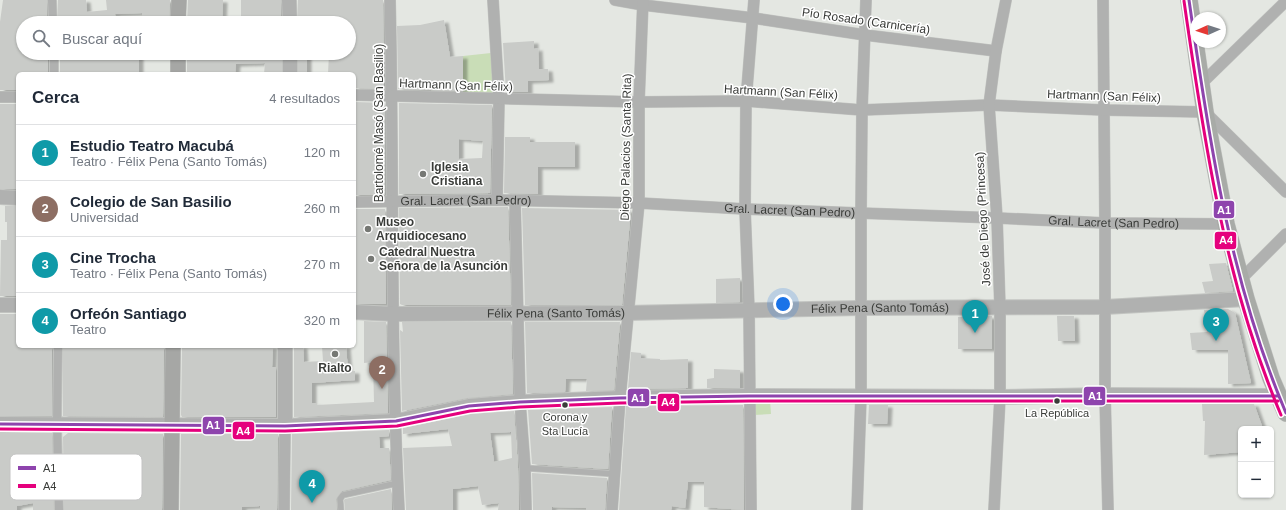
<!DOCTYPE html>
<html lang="es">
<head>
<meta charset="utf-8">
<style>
  :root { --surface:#fff; --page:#f2f2f3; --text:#1f2937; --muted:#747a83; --line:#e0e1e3; --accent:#1a73e8 }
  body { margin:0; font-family:Arial,sans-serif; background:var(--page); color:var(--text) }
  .controls { position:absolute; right:12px; bottom:12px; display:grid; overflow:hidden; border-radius:6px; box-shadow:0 1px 3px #0004 }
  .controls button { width:36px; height:36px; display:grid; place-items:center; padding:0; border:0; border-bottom:1px solid var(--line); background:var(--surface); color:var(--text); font:20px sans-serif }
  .compass { position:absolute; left:1190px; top:12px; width:36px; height:36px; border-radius:50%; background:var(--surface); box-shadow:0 1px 3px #0004; rotate:267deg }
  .you { position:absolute; left:783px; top:304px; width:14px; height:14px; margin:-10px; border:3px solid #fff; border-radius:50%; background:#1a73e8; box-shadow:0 0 0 6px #1a73e833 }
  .badge { display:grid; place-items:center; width:26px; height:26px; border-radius:50%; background:var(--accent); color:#fff; font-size:13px; font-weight:700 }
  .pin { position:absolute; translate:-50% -33px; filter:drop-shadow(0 1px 2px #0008) }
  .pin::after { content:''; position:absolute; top:21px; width:14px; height:12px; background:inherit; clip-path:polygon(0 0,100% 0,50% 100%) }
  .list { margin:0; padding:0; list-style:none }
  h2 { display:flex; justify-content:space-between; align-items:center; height:52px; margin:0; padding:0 16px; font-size:17px }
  h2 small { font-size:13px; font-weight:400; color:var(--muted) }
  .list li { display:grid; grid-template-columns:26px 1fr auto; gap:12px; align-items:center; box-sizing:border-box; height:56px; padding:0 16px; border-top:1px solid var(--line) }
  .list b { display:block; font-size:15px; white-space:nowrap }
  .list p { margin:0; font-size:13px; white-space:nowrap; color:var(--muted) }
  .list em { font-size:13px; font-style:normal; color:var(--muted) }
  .icon { flex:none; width:22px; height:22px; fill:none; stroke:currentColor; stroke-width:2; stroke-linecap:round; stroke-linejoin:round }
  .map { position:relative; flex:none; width:1286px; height:510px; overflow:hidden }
  .search { position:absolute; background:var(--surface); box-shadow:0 1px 3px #0004; left:16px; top:16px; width:340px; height:44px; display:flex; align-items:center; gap:10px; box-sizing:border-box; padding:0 14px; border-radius:22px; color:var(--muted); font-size:15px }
  .panel { position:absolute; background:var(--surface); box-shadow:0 1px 3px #0004; left:16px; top:72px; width:340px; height:276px; border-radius:6px }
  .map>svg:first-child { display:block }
</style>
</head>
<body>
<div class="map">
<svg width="1286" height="510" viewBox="0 0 1286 510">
  <defs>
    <filter id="shadow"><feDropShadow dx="4.5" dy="2.5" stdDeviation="1" flood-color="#0004"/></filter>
  </defs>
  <rect width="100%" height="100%" fill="#e4e7e2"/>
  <!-- green -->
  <path fill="#c9ddb7" d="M491,53L494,93L463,92V56Z
    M770,400L771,414L753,415V401Z"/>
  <!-- building -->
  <path fill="#c9cbc8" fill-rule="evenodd" filter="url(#shadow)" d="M3,0H47V23H23V53H48V74H18V90H0V22Z
    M58,0H86L87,12L107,10L106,0H170L169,23H142V13L115,14L116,23H58Z
    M188,0H223L222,23H187Z
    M241,0H281V23H241Z
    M298,0H383L384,89L354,88V74H328L329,53H349V23H298Z
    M444,20L450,57L463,56V91L398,89L397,26L420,25Z
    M534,41V49L538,48L539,69H548L549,80L528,81V92H506L503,43Z
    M60,53H139V74H60Z
    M187,53H282V74H264L265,63L236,64L235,74H187Z
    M298,53H307V74H298Z
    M354,102L385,103V195H354Z
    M399,103L492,105L490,193L399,194ZM459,139L483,141L482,158L459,159Z
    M0,104H18V189H0Z
    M505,137H530V142H575V167H538V194L504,193Z
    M5,206H18V296H0L1,240H7V222H5Z
    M508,207L511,305H402L400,304L399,208Z
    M522,208L631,210L622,305H525Z
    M354,209H385L386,304H354Z
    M1226,263L1233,291L1205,293L1202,282L1213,281L1209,264Z
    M740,278V302L716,303V279Z
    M1228,309L1235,313L1251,383L1228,384V350H1192L1190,333L1207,332L1204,310Z
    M0,314H18V346H52V416H0Z
    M992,316V349H958V317Z
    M1057,316H1074L1075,341H1058Z
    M364,321L386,322L388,413L294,417V346H303L304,362L323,361L322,346H346L348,371H355V380L312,383V403H317V405L374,402L373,362L364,363Z
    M402,322H511L513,394L467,398L402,411L400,330L403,332Z
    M525,322H620L614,390L586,391L587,379H566L565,392L527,393Z
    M63,346H164L163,417L63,416Z
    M182,346H273L272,367H276V417H182L181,415Z
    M631,352L641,353V358L660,359V360L688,359V388L628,389Z
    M714,369L740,370V388H707V379L714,378Z
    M1202,404H1254L1263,429H1241V452L1204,455L1205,421H1203Z
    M743,405L744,510L704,507V482H688L685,508L672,506L671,510H619L626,406Z
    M869,405H888L887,424H868Z
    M612,407L608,469L532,464L528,410Z
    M514,411L518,468L519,510H498L499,503L482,505L478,486L453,489V510H406L403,448L452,446L448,429L403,434V428L470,414ZM511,432L512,458L494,462L490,433Z
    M389,430V436L379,437L380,448H389L391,480L342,491L336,499L337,510H291L292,434Z
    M0,432L52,433L54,510H33V503L17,506V510H0Z
    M68,433L163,434L162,510H64L63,437ZM139,476V492L112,493L111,477Z
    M181,434H278L277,510H260V506L242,507V510H180Z
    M532,473L607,478L605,510H586V508L552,507V510H533Z
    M391,489L392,510H345L344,500L345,499Z"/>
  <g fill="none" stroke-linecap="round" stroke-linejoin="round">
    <!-- service casing -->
    <g stroke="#c2c4c1" stroke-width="7">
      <path id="service" d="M525,468L615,474
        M341,510L340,499L343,495L398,483"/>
    </g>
    <!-- pedestrian casing -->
    <g stroke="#c2c4c1" stroke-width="10">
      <path id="pedestrian" d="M52,0L53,23
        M54,53V74
        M58,346L57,424L59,510"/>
    </g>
    <!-- minor casing -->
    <g stroke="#c2c4c1" stroke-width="12">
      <g id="minor">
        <path d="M390,0C394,170 390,340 399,510"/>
        <path d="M493,0L499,99L497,200"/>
        <path d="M615,0L643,5L753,18L865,35L996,51"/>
        <path d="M1103,0L1105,223V395L1108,510"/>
        <path d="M1201,84L1286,1"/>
        <path d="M354,95L639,102L746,101L862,110L989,105L1103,110L1205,112L1286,192"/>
        <path d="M0,97H18"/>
        <path d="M515,200L520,402L525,468L526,510"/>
        <path id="s1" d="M354,202L497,200L639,203L745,209L997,218L1105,223L1226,224"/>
        <path d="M1241,279L1286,234"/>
        <path d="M284,510L285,426"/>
        <path d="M612,510L620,398L639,203V102L643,0"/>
        <path d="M751,510L749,310L745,209L746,101L754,0"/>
        <path d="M857,510L861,396V213L862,110L866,0"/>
        <path d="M994,510L1000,397V308L997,218L989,105L996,51L1006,0"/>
      </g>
    </g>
    <!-- tertiary casing -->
    <g stroke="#c2c4c1" stroke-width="16">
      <g id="tertiary">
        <path d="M289,0L290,23"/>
        <path d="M290,53V74"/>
        <path d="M0,197L18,198"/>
        <path d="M0,305H18"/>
        <path id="s2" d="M354,312L393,314L627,313L860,308L1105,307L1246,299"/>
        <path d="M285,346V426"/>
        <path d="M0,424L285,426L396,421L469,406L520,402L620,398L749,396L1000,397L1105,395L1278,396"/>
      </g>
    </g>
    <!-- secondary casing -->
    <g stroke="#c2c4c1" stroke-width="16">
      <path id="secondary" d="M178,23L179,0
        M178,74V53
        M171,510L173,346"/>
    </g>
    <!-- primary casing -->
    <g stroke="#c2c4c1" stroke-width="18">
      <path id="primary" d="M1189,0L1205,112L1226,224L1246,299L1271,378L1286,413"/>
    </g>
    <!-- service -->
    <use href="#service" stroke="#b0b1b0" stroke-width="5.5"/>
    <!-- pedestrian -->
    <use href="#pedestrian" stroke="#b0b1b0" stroke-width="8"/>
    <!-- minor -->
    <use href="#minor" stroke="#b0b1b0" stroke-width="11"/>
    <!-- tertiary -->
    <use href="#tertiary" stroke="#b0b1b0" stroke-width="14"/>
    <!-- secondary -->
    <use href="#secondary" stroke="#a6a7a5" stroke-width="15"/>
    <!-- primary -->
    <use href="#primary" stroke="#a8aba7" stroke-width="17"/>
    <!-- bus-1 casing -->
    <g stroke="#fff" stroke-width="6">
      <path id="bus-1" d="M1189,0C1209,140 1230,282 1286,413
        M0,424L285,426L396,421L469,406L520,402L620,398L749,396H1278"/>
    </g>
    <!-- bus-2 casing -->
    <g stroke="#fff" stroke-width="6">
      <path id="bus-2" d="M1184,1C1204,141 1225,283 1281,415
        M0,429L285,431L397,426L470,411L520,407L620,403L749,401H1278"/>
    </g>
    <!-- bus-1 -->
    <use href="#bus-1" stroke="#8e44ad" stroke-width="3"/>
    <!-- bus-2 -->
    <use href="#bus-2" stroke="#e5007d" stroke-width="3"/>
  </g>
  <!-- markers -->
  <g fill="#767874" stroke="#fff" stroke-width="1.5">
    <circle cx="423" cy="174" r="4"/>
    <circle cx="368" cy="229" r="4"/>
    <circle cx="371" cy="259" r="4"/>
    <circle cx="335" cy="354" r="4"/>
  </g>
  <g fill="#3a3c39" stroke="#fff" stroke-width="1.5">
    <circle cx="1057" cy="401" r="3.5"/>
    <circle cx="565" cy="405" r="3.5"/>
  </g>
  <g text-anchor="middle" stroke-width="3" stroke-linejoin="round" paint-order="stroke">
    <!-- bus labels -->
    <g font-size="11" fill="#3a3c39" stroke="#fff">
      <text x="1057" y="417">La República</text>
      <text x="565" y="421">Corona y<tspan x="565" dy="14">Sta Lucía</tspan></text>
    </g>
    <!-- street labels -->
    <g font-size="12" fill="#3a3c39" stroke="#fff">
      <text transform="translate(866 21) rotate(8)" y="4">Pío Rosado (Carnicería)</text>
      <text transform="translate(456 85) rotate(2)" y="4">Hartmann (San Félix)</text>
      <text transform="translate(781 92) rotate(3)" y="4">Hartmann (San Félix)</text>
      <text transform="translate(1104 96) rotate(2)" y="4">Hartmann (San Félix)</text>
      <text transform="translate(379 123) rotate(-90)" y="4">Bartolomé Masó (San Basilio)</text>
      <text transform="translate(626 147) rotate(-89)" y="4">Diego Palacios (Santa Rita)</text>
      <text dy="4" stroke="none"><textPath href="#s1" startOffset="112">Gral. Lacret (San Pedro)</textPath></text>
      <text dy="4" stroke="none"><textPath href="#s1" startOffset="436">Gral. Lacret (San Pedro)</textPath></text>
      <text transform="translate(983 219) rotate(-93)" y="4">José de Diego (Princesa)</text>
      <text dy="4" stroke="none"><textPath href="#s1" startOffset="760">Gral. Lacret (San Pedro)</textPath></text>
      <text dy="4" stroke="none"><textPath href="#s2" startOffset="526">Félix Pena (Santo Tomás)</textPath></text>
      <text dy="4" stroke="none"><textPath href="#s2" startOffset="202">Félix Pena (Santo Tomás)</textPath></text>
    </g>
    <!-- poi labels -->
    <g font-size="12" font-weight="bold" fill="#3a3c39" stroke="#fff" text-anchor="start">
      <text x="431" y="171">Iglesia<tspan x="431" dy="14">Cristiana</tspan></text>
      <text x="376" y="226">Museo<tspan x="376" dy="14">Arquidiocesano</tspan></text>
      <text x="379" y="256">Catedral Nuestra<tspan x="379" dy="14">Señora de la Asunción</tspan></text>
      <text x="335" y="372" text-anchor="middle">Rialto</text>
    </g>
  </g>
  <!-- legend -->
  <rect x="10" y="454" width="132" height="46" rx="6" fill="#fff" stroke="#c4c4c4" stroke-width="1"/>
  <rect x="18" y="466" width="18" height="4" fill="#8e44ad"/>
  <rect x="18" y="484" width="18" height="4" fill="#e5007d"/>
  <g font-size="11" fill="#3a3c39">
    <text x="43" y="472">A1</text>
    <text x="43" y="490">A4</text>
  </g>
  <g stroke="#fff" stroke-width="1.5">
    <rect x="1213" y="200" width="22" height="19" rx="4" fill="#8e44ad"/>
    <rect x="1214" y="231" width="23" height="19" rx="4" fill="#e5007d"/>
    <rect x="1083" y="386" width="23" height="20" rx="4" fill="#8e44ad"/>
    <rect x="627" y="388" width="23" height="19" rx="4" fill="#8e44ad"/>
    <rect x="657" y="393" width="23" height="19" rx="4" fill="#e5007d"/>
    <rect x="202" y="416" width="23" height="19" rx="4" fill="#8e44ad"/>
    <rect x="232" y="421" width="23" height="19" rx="4" fill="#e5007d"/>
  </g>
  <g font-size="11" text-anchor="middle" font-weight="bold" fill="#fff">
    <text x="1224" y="214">A1</text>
    <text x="1226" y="244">A4</text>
    <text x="1095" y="400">A1</text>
    <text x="638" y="402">A1</text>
    <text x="668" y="406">A4</text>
    <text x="213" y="429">A1</text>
    <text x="243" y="435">A4</text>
  </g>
</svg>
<div class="controls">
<button>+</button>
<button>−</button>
</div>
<svg class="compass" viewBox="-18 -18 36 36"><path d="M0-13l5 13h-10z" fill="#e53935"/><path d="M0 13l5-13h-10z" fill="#747a83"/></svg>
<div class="you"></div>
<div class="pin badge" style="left:975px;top:333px;background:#0f9aa8">1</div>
<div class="pin badge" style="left:382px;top:389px;background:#8d6e63">2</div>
<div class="pin badge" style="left:1216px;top:341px;background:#0f9aa8">3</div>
<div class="pin badge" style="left:312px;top:503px;background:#0f9aa8">4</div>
<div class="search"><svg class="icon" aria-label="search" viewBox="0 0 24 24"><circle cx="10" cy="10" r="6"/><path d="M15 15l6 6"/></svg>Buscar aquí</div>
<section class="panel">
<h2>Cerca<small>4 resultados</small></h2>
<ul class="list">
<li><span class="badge" style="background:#0f9aa8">1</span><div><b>Estudio Teatro Macubá</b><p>Teatro · Félix Pena (Santo Tomás)</p></div><em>120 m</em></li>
<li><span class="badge" style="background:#8d6e63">2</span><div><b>Colegio de San Basilio</b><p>Universidad</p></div><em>260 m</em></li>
<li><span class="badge" style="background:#0f9aa8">3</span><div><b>Cine Trocha</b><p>Teatro · Félix Pena (Santo Tomás)</p></div><em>270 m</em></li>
<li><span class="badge" style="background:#0f9aa8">4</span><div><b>Orfeón Santiago</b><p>Teatro</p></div><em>320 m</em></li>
</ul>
</section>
</div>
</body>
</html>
